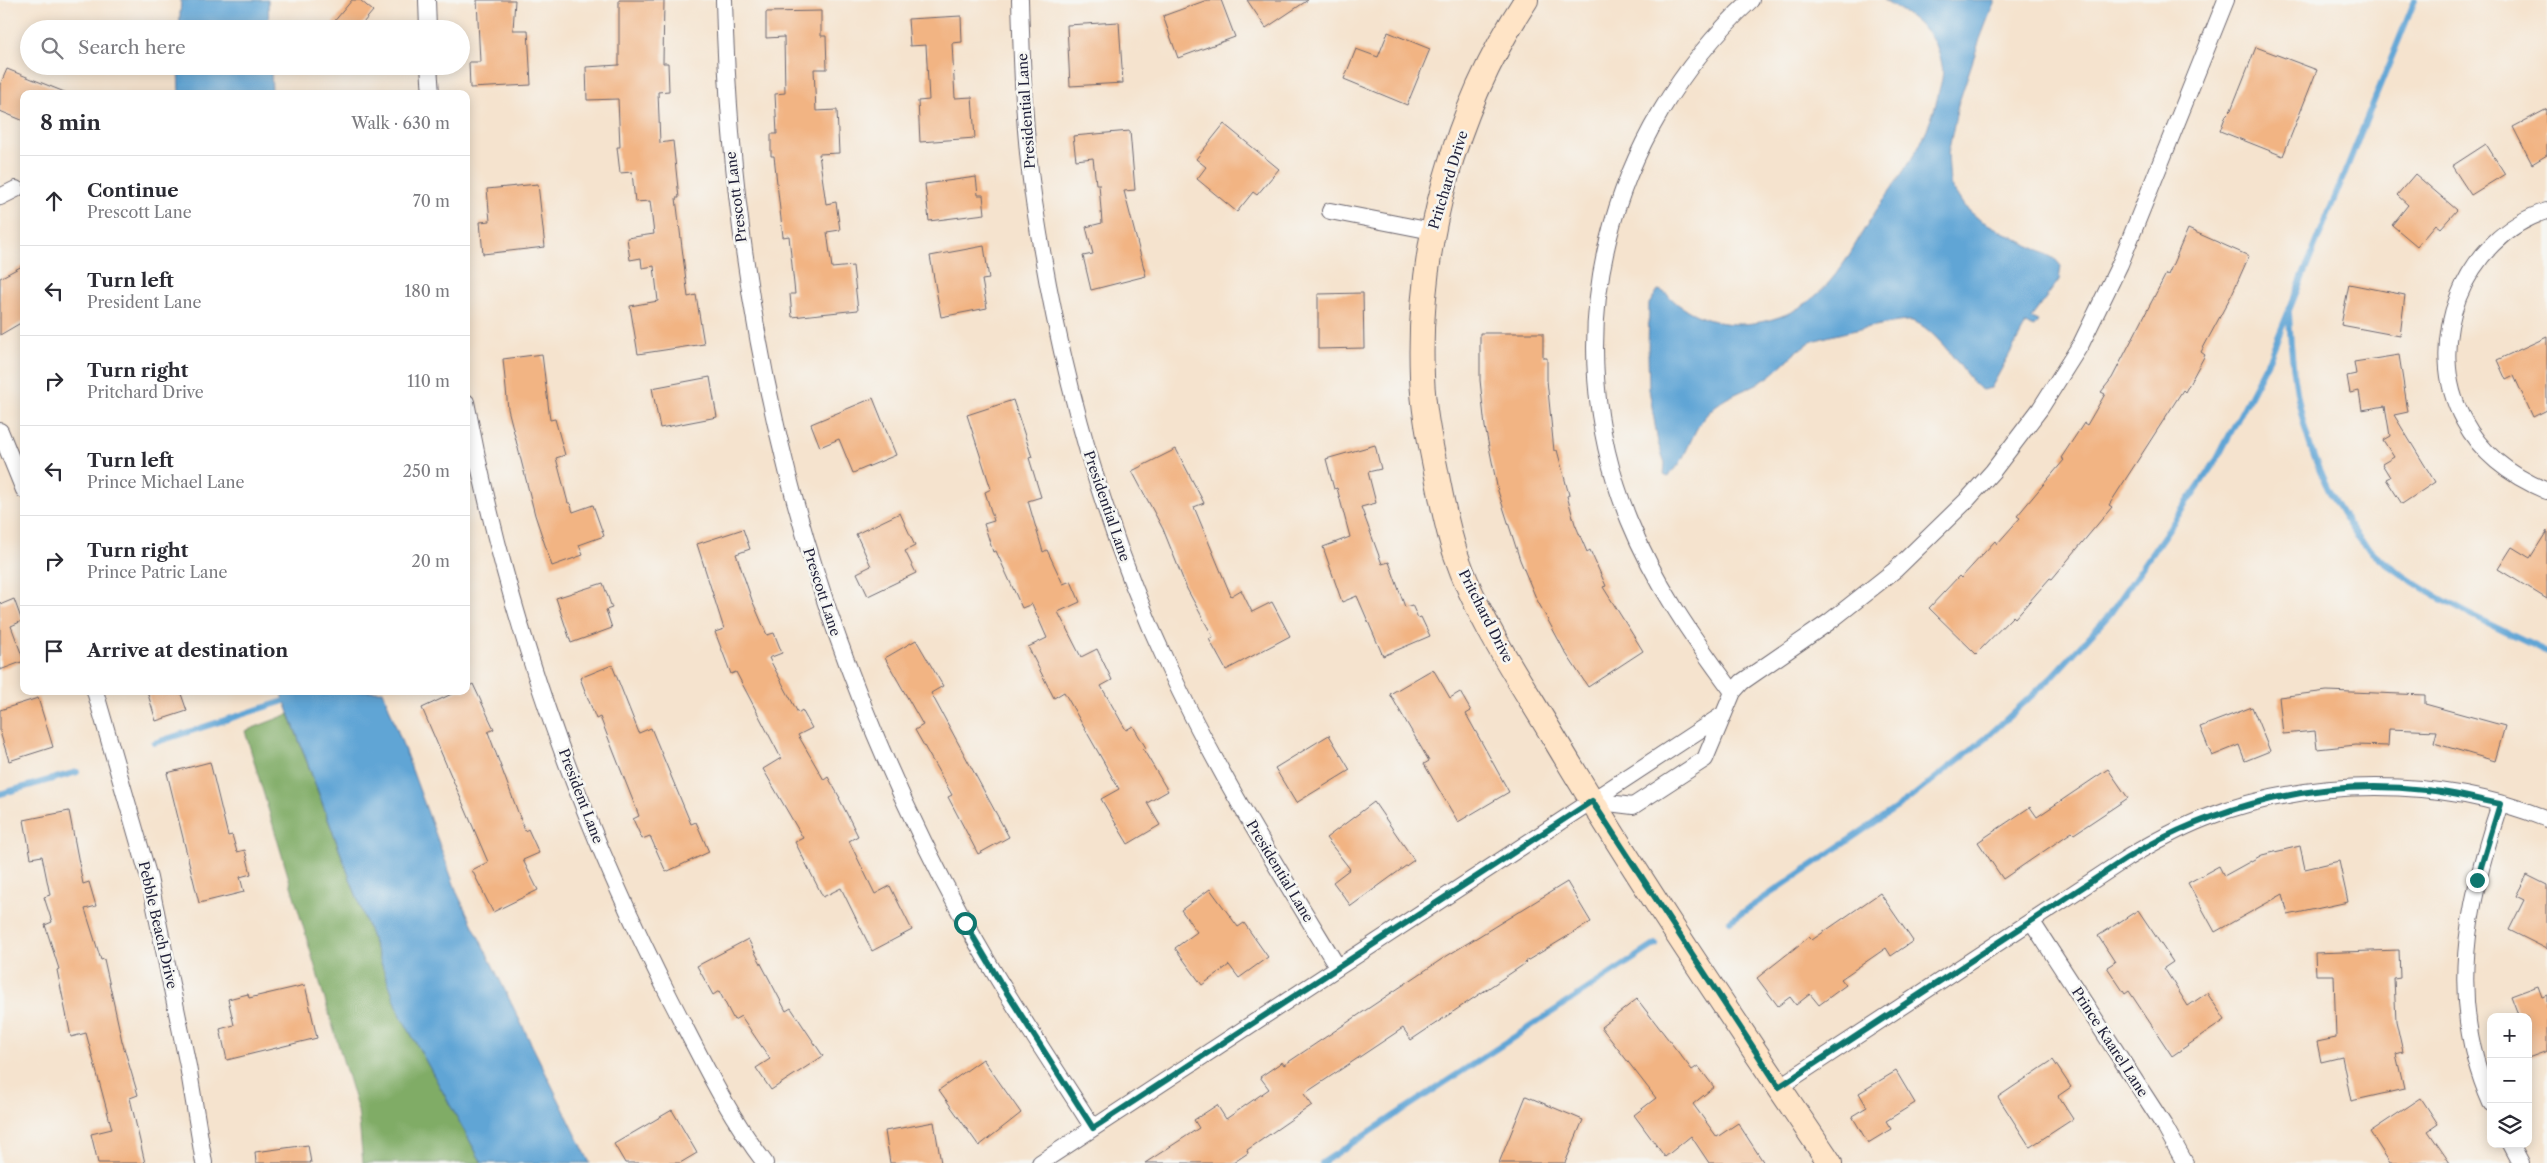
<!DOCTYPE html>
<html lang="en">
<head>
<meta charset="utf-8">
<style>
  :root { --surface:#fff; --page:#f7f7f7; --text:#2b2b33; --muted:#7c7c81; --line:#e1e1e2 }
  body { margin:0; font-family:"Libre Caslon Text",serif; background:var(--page); color:var(--text) }
  .controls { position:absolute; right:15px; bottom:15px; display:grid; overflow:hidden; border-radius:10px; box-shadow:0 2px 12px #0003 }
  .controls button { width:45px; height:45px; display:grid; place-items:center; padding:0; border:0; border-bottom:1px solid var(--line); background:var(--surface); color:var(--text); font:25px sans-serif }
  .stop { position:absolute; width:15px; height:15px; margin:-11px; border:4px solid #0f766e; border-radius:50%; background:#fff }
  .stop.end { background:#0f766e; border-color:#fff; box-shadow:0 1px 5px #0008 }
  .list { margin:0; padding:0; list-style:none }
  h2 { display:flex; justify-content:space-between; align-items:center; height:65px; margin:0; padding:0 20px; font-size:21px }
  h2 small { font-size:16px; font-weight:400; color:var(--muted) }
  .list li { display:grid; grid-template-columns:32px 1fr auto; gap:15px; align-items:center; box-sizing:border-box; height:90px; padding:0 20px; border-top:1px solid var(--line) }
  .list b { display:block; font-size:19px; white-space:nowrap }
  .list p { margin:0; font-size:16px; white-space:nowrap; color:var(--muted) }
  .list em { font-size:16px; font-style:normal; color:var(--muted) }
  .icon { flex:none; width:28px; height:28px; fill:none; stroke:currentColor; stroke-width:2; stroke-linecap:round; stroke-linejoin:round }
  .map { position:relative; flex:none; width:2547px; height:1163px; overflow:hidden }
  .search { position:absolute; background:var(--surface); box-shadow:0 2px 12px #0003; left:20px; top:20px; width:450px; height:55px; display:flex; align-items:center; gap:12px; box-sizing:border-box; padding:0 18px; border-radius:28px; color:var(--muted); font-size:19px }
  .panel { position:absolute; background:var(--surface); box-shadow:0 2px 12px #0003; left:20px; top:90px; width:450px; height:605px; border-radius:10px }
  .map>svg:first-child { display:block }
</style>
</head>
<body>
<div class="map">
<svg width="2547" height="1163" viewBox="0 0 2547 1163">
  <rect width="100%" height="100%" fill="#f6f6f2"/>
  <filter id="ink" filterUnits="userSpaceOnUse"><feTurbulence type="fractalNoise" baseFrequency=".02" numOctaves="2"/><feDisplacementMap in="SourceGraphic" scale="10" xChannelSelector="R" yChannelSelector="G"/><feConvolveMatrix kernelMatrix="1 2 1 2 8 2 1 2 1" color-interpolation-filters="sRGB"/></filter>
  <filter id="wash" filterUnits="userSpaceOnUse"><feTurbulence type="fractalNoise" baseFrequency=".0096" numOctaves="4" result="noise"/><feDisplacementMap in="SourceGraphic" scale="20" xChannelSelector="R" yChannelSelector="G"/><feGaussianBlur stdDeviation="1.12" result="paint"/><feColorMatrix in="noise" values="0 0 0 0 0 0 0 0 0 0 0 0 0 0 0 0 0 1.4 0 .05"/><feComposite in="paint" operator="in"/></filter>
  <g filter="url(#wash)">
    <rect width="100%" height="100%" fill="#f5e3ce"/>
    <!-- forest -->
    <path fill="#80ac66" stroke="#516750" d="M289,714L400,1014L482,1163H363L358,1111L245,731Z"/>
    <!-- water -->
    <path fill="#60a5d5" stroke="#416488" d="M181,0H268L269,29H179Z
      M1884,0H1995L1980,39L1958,105L1948,154L1950,184L1964,206L1980,220L2055,259L2061,266L2059,280L2031,318L2038,321L2034,327L2026,324L1991,388L1982,390L1975,385C1960,367 1934,327 1912,321C1903,319 1818,337 1809,343C1791,353 1780,371 1762,381C1745,391 1724,396 1710,411C1695,425 1690,446 1680,463C1676,469 1671,470 1668,477L1664,475L1665,463L1658,443L1649,389L1648,352L1649,304L1658,290C1666,291 1672,300 1679,305C1710,326 1744,329 1779,317C1798,311 1818,296 1831,280C1847,262 1857,240 1870,220C1899,175 1927,147 1939,91C1941,83 1944,74 1942,65C1937,33 1910,15 1884,0Z
      M178,66H271L272,94H179Z
      M281,691H383L458,895L590,1163H482L400,1014Z"/>
    <g fill="none" stroke-linecap="round" stroke-linejoin="round">
      <!-- stream -->
      <path stroke="#60a5d5" stroke-width="6" d="M2289,313C2292,383 2303,451 2341,512C2348,524 2357,538 2368,548C2417,592 2487,623 2547,652
        M154,743L284,701
        M0,794L77,772
        M1730,921L1909,799L1987,737L2052,677L2110,614L2217,459L2270,357L2415,0
        M1322,1163L1656,944"/>
    </g>
    <g id="blocks">
      <!-- building -->
      <path fill="#f2b483" d="M352,0H360L373,11L358,29H328Z
        M477,0H515L513,30H528L531,85L470,88L469,62H480Z
        M619,0H664L663,63H668L669,91L658,92L660,143L673,141L679,198H676L688,297L696,295L704,344L638,354L630,306L658,301L654,266L642,268L641,258L630,260L627,238L654,234L650,201L635,202L632,172L620,173L617,147H620L618,99L587,100L586,67L619,65Z
        M1207,0H1221L1235,37L1178,58L1163,16Z
        M1247,0H1308L1266,28Z
        M821,11V36H826L827,69H814L816,111L837,110L839,153L819,154L826,204L836,202L840,230L827,232L832,268L853,266L858,310L792,317L790,294H795L789,236L783,237L774,156H771V134H777L775,94L785,93L784,37L766,38V12Z
        M961,16L962,42L952,43L955,98L972,97L975,138L920,142L918,101L929,100L926,45L910,46L908,19Z
        M1119,22L1123,83L1070,86L1067,25Z
        M1388,32L1430,49L1407,105L1344,79L1356,49L1378,57Z
        M2256,47L2317,70L2283,156L2220,131L2226,115L2231,110Z
        M7,69L67,93V94H24V121L0,111V85Z
        M2547,109V155L2532,164L2513,127Z
        M1224,124L1279,169L1257,195L1253,192L1237,212L1197,179L1206,167L1196,159Z
        M1130,131L1135,190L1124,191L1146,276L1091,290L1083,256L1093,254L1086,227L1102,223L1099,184H1096L1093,158L1076,160L1073,136Z
        M2486,144L2505,174L2471,195L2452,166Z
        M2415,174L2457,210L2441,228L2436,224L2417,246L2392,225L2408,205L2397,195Z
        M976,177L978,195H983L985,214L929,221L925,184Z
        M538,184L545,247L483,254L480,222L490,221L487,189Z
        M2188,229L2249,256L2232,294L2201,352L2205,355L2185,392L2183,390L2109,505L2112,507L2052,579L2050,578L2015,618L2013,616L1976,654L1929,608L1959,576L1961,578L1995,541L1997,544L2020,518L2017,516L2064,460L2061,458L2084,423L2087,425L2105,394L2101,392L2112,378L2166,274L2168,275Z
        M984,246L989,279L982,280L987,308L941,317L930,256Z
        M24,265V321L0,335V278Z
        M2349,284L2405,295L2400,336L2341,325Z
        M1363,293L1364,348L1318,349V294Z
        M1480,333H1543V358H1547V380L1554,451L1557,450L1569,495L1567,496L1575,524L1587,552L1590,550L1606,586L1603,587L1643,651L1588,687L1565,652L1536,598L1520,560L1498,491L1485,427L1480,380Z
        M2547,337V410L2533,417L2514,376L2506,380L2497,360Z
        M542,354L550,420L555,419L565,455L556,458L568,503H570L573,512L593,505L604,536L579,545L583,555L552,566L535,515L508,409L503,359Z
        M2399,355L2408,412L2394,415L2435,482L2402,504L2386,479L2390,477L2382,464L2394,457L2383,440L2390,436L2385,406L2362,410L2359,391L2350,393L2347,376L2356,374L2354,362Z
        M710,377L717,417L660,428L652,388Z
        M873,398L896,455L853,473L839,439L820,447L811,424Z
        M1013,400L1032,457L1029,458L1041,497L1028,501L1043,552L1047,550L1063,584L1071,581L1080,602L1058,612L1081,657L1097,649L1112,680L1101,686L1126,730L1133,726L1146,748L1143,749L1168,791L1147,803L1160,825L1128,844L1101,799L1119,789L1064,692L1054,698L1028,647L1047,638L1032,604L1022,608L996,551L993,552L984,524L994,521L985,492L991,489L967,415Z
        M1375,445L1381,469L1368,472L1376,503L1361,507L1382,564L1389,562L1405,607L1412,605L1418,618L1421,617L1430,636L1383,656L1357,596L1342,602L1323,547L1350,537L1337,488L1334,489L1326,459Z
        M1176,449L1204,503L1194,507L1231,596L1241,590L1252,612L1272,602L1290,636L1226,670L1209,639L1213,637L1187,589L1163,529L1132,471Z
        M900,513L915,546L905,551L916,573L868,596L857,573L871,566L856,534Z
        M743,529L750,549L736,554L752,600L767,635L774,633L782,653L769,658L798,713L802,710L812,728L798,735L824,780L828,777L840,798H839L858,836L849,841L875,894L890,886L912,930L872,951L841,888L823,897L795,842L803,838L763,769L781,758L736,672L731,674L715,632L724,629L697,544Z
        M2547,531V599L2498,569L2512,547L2530,558Z
        M603,583L612,608L606,610L612,628L571,643L556,598Z
        M14,599L22,621L11,626L24,661L0,670V602L2,604Z
        M916,640L943,686L931,693L1009,837L978,854L948,797L952,795L915,730L923,725L885,658Z
        M612,665L639,733L651,728L691,824L696,822L709,852L666,872L650,836L642,839L633,819L639,816L600,717L596,719L580,678Z
        M1433,669L1450,698L1460,692L1471,711L1466,714L1509,792L1458,822L1424,764L1429,761L1390,694Z
        M473,684L494,729L488,732L525,831L528,829L539,853L523,860L538,890L493,912L472,870L488,862L422,708L458,691H466V688Z
        M147,691H180L187,711L156,721Z
        M2327,691L2425,695V704L2505,726L2495,761L2434,743L2437,731L2389,729L2388,746L2356,745L2317,749L2315,731L2283,734L2279,697Z
        M38,698L53,747L9,761L0,732V710Z
        M2252,707L2270,751L2245,761L2239,745L2212,756L2200,727Z
        M1329,735L1350,770L1296,803L1275,768Z
        M210,762L228,836L232,835L237,852L245,850L251,874L240,877L244,892L199,903L167,773Z
        M2108,769L2128,798L2074,834L2072,832L2003,879L1978,842L2030,807L2037,817Z
        M1374,802L1414,860L1351,906L1333,882L1350,869L1326,838Z
        M69,811L83,884L89,882L96,906L85,909L101,960L104,959L122,1041L138,1095L130,1098L145,1163H98L91,1134L112,1129L86,1033L71,1037L57,970L59,969L45,925L52,922L44,897L50,895L42,856L31,858L24,820Z
        M2300,846L2305,869L2339,861L2348,902L2288,915L2283,894L2215,932L2188,883L2219,866L2224,876L2262,855Z
        M2527,875L2547,885V949L2509,930L2524,900L2516,896Z
        M1567,882L1591,922L1525,962L1526,963L1411,1040L1403,1028L1304,1094L1312,1105L1247,1150L1248,1153L1233,1163H1145L1199,1128L1194,1120L1217,1105L1226,1119L1269,1089L1260,1077L1282,1062L1284,1065L1442,959Z
        M1210,889L1238,927L1244,923L1268,957L1239,978L1229,965L1202,985L1175,948L1197,932L1181,910Z
        M1880,893L1913,941L1891,956L1886,948L1841,979L1846,985L1819,1005L1810,994L1796,1005L1790,997L1778,1006L1757,978L1809,937L1812,940Z
        M2138,910L2173,962L2164,968L2188,1006L2207,993L2225,1020L2172,1056L2129,991L2125,994L2107,967L2115,962L2098,936Z
        M748,939L786,1011L791,1008L823,1056L771,1090L756,1068L770,1059L741,1016L734,1020L719,991L713,995L697,966Z
        M2399,950L2400,978L2394,979L2396,1021L2403,1052L2396,1054L2404,1089L2351,1101L2342,1057L2321,1062L2317,1042L2336,1038L2334,975H2316L2315,953Z
        M305,985L317,1038L227,1060L220,1029L234,1025L228,999L248,994L249,998Z
        M2538,986L2542,997L2547,995V1051L2528,1058V1017H2519L2511,996Z
        M1637,999L1692,1070L1698,1066L1714,1087L1693,1104L1717,1137L1738,1123L1764,1163H1709L1691,1136L1665,1157L1634,1115L1656,1098L1601,1027Z
        M983,1059L1021,1113L979,1146L939,1090Z
        M2053,1060L2071,1087L2058,1096L2073,1119L2030,1147L1998,1097Z
        M1896,1071L1915,1103L1886,1121L1891,1129L1868,1143L1852,1116L1867,1107L1859,1093Z
        M1526,1096L1583,1120L1565,1163H1499Z
        M2421,1098L2438,1124L2428,1131L2450,1163H2390L2370,1132Z
        M672,1110L697,1153L680,1163H625L614,1144Z
        M934,1122L941,1163H890L885,1131Z
        M308,1145L311,1163H256L255,1152Z"/>
    </g>
  </g>
  <g filter="url(#ink)">
    <use href="#blocks" fill-opacity="0" stroke="#6c666e" stroke-width="1"/>
    <g fill="none" stroke-linecap="round" stroke-linejoin="round">
      <!-- street casing -->
      <g stroke="#6c666e" stroke-width="18">
        <path id="street" d="M427,0L428,29
          M724,0C732,329 807,632 965,922C1004,993 1050,1060 1093,1128
          M1020,0C1022,67 1024,135 1034,202C1058,362 1100,521 1169,668C1217,772 1278,869 1337,966
          M429,66L431,94
          M0,197L16,189
          M1330,211L1432,231
          M2547,211C2463,237 2422,345 2464,421C2482,455 2513,477 2547,491
          M466,402C505,610 576,814 672,1002C700,1056 728,1115 765,1163
          M0,431L24,490
          M95,691L149,878L188,1066L204,1163
          M1733,692C1693,638 1655,584 1629,520C1554,336 1607,133 1751,0
          M1592,801L1633,806L1705,759L1733,692L1742,682L1829,622L1895,570L1967,500L1993,471L2040,409L2081,344L2120,264L2226,0
          M2032,922L2165,1127L2185,1163
          M1779,1087L2127,858C2152,843 2177,829 2205,818C2311,777 2441,776 2547,819
          M2491,1103C2446,1002 2467,904 2500,804
          M2511,1144L2521,1163
          M1040,1163L1724,714"/>
      </g>
      <!-- secondary casing -->
      <g stroke="#6c666e" stroke-width="26">
        <path id="secondary" d="M1526,0C1454,110 1417,246 1422,376C1423,407 1429,437 1435,466C1441,496 1446,526 1456,555C1478,620 1519,679 1554,738C1640,883 1736,1023 1830,1163"/>
      </g>
      <!-- street -->
      <use href="#street" stroke="#fff" stroke-width="16"/>
      <!-- secondary -->
      <use href="#secondary" stroke="#ffe4c6" stroke-width="24"/>
    </g>
  </g>
  <g fill="none" stroke-linecap="round" stroke-linejoin="round" filter="url(#ink)">
    <!-- route -->
    <path stroke="#0f766e" stroke-width="6" d="M965,923L1000,982L1093,1128L1592,801L1779,1087L2127,858C2216,804 2321,778 2425,790C2451,792 2475,799 2500,804L2477,880"/>
  </g>
  <g text-anchor="middle" stroke-width="5" stroke-linejoin="round" paint-order="stroke">
    <!-- street labels -->
    <g font-size="14" fill="#22223b" stroke="#f6f6f2">
      <text transform="translate(1026 111) rotate(-94)" y="5">Presidential Lane</text>
      <text transform="translate(1448 180) rotate(-73)" y="5">Pritchard Drive</text>
      <text transform="translate(736 197) rotate(-97)" y="5">Prescott Lane</text>
      <text transform="translate(1107 506) rotate(71)" y="5">Presidential Lane</text>
      <text transform="translate(822 592) rotate(72)" y="5">Prescott Lane</text>
      <text transform="translate(1486 616) rotate(63)" y="5">Pritchard Drive</text>
      <text transform="translate(581 796) rotate(69)" y="5">President Lane</text>
      <text transform="translate(1280 871) rotate(59)" y="5">Presidential Lane</text>
      <text transform="translate(158 925) rotate(77)" y="5">Pebble Beach Drive</text>
      <text transform="translate(2110 1042) rotate(57)" y="5">Prince Kaarel Lane</text>
    </g>
  </g>
</svg>
<div class="controls">
<button>+</button>
<button>−</button>
<button><svg class="icon" aria-label="layers" viewBox="0 0 24 24"><path d="M12 4l9 5-9 5-9-5zM3 14l9 5 9-5"/></svg></button>
</div>
<div class="stop" style="left:965px;top:923px"></div>
<div class="stop end" style="left:2477px;top:880px"></div>
<div class="search"><svg class="icon" aria-label="search" viewBox="0 0 24 24"><circle cx="10" cy="10" r="6"/><path d="M15 15l6 6"/></svg>Search here</div>
<section class="panel">
<h2>8 min<small>Walk · 630 m</small></h2>
<ul class="list">
<li><svg class="icon" aria-label="ahead" viewBox="0 0 24 24"><path d="M12 20V5M6 11l6-6 6 6"/></svg><div><b>Continue</b><p>Prescott Lane</p></div><em>70 m</em></li>
<li><svg class="icon" aria-label="left" viewBox="0 0 24 24"><path d="M17 20v-9H6M10 6l-5 5 5 5"/></svg><div><b>Turn left</b><p>President Lane</p></div><em>180 m</em></li>
<li><svg class="icon" aria-label="right" viewBox="0 0 24 24"><path d="M7 20v-9h11M14 6l5 5-5 5"/></svg><div><b>Turn right</b><p>Pritchard Drive</p></div><em>110 m</em></li>
<li><svg class="icon" aria-label="left" viewBox="0 0 24 24"><path d="M17 20v-9H6M10 6l-5 5 5 5"/></svg><div><b>Turn left</b><p>Prince Michael Lane</p></div><em>250 m</em></li>
<li><svg class="icon" aria-label="right" viewBox="0 0 24 24"><path d="M7 20v-9h11M14 6l5 5-5 5"/></svg><div><b>Turn right</b><p>Prince Patric Lane</p></div><em>20 m</em></li>
<li><svg class="icon" aria-label="arrive" viewBox="0 0 24 24"><path d="M6 21V4h12l-3 4 3 4H6"/></svg><div><b>Arrive at destination</b></div></li>
</ul>
</section>
</div>
</body>
</html>
